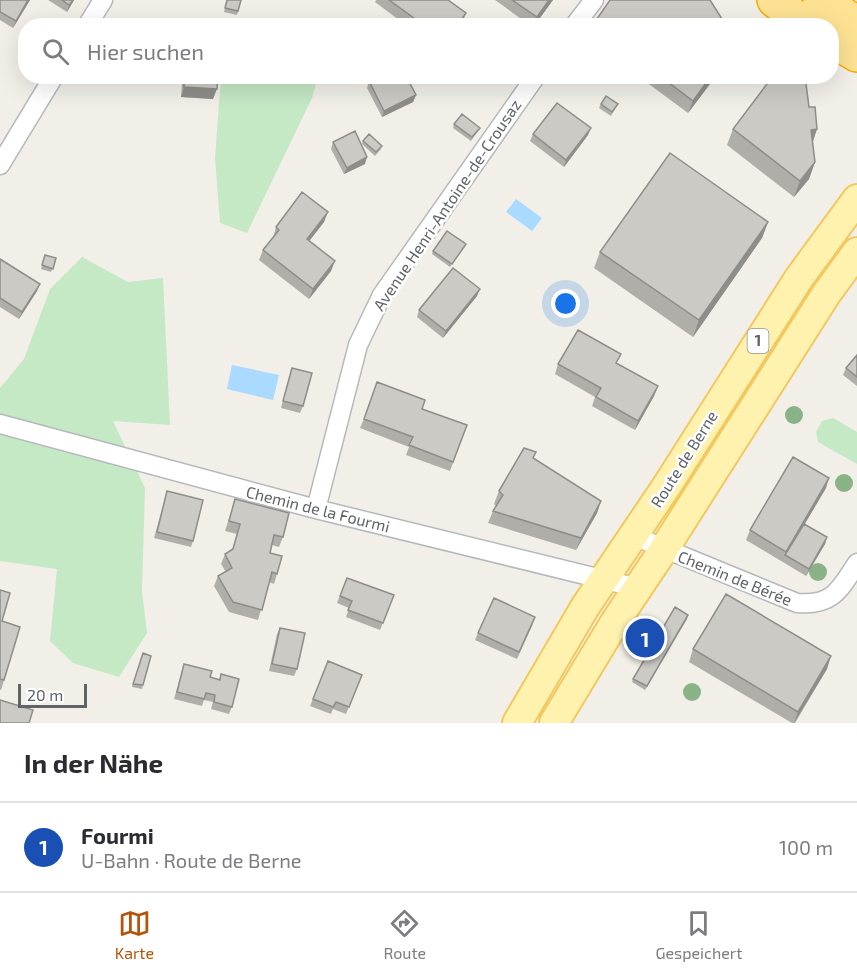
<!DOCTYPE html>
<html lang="de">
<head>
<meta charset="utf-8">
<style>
  :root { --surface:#fff; --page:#f2f2f3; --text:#2b2b33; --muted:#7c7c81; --line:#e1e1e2; --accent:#b45309 }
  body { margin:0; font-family:"Exo 2",sans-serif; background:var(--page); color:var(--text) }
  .scale { position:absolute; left:18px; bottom:15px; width:69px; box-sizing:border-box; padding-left:6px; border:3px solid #5f6368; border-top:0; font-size:16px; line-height:21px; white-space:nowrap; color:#5f6368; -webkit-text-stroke:4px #fff; paint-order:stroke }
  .you { position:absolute; left:566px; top:304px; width:21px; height:21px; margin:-15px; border:4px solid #fff; border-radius:50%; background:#1a73e8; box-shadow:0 0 0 9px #1a73e833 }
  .badge { display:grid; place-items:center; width:39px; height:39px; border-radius:50%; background:var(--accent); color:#fff; font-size:20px; font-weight:700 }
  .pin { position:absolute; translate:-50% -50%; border:3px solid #fff; box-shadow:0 2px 6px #0006 }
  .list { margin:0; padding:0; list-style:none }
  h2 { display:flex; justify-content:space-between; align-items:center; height:78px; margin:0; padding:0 24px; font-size:26px }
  h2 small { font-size:20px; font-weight:400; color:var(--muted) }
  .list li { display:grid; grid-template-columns:39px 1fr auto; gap:18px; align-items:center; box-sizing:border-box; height:90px; padding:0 24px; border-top:2px solid var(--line) }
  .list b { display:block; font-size:22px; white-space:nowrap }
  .list p { margin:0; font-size:20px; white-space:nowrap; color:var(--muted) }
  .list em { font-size:20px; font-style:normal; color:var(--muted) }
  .icon { flex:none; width:33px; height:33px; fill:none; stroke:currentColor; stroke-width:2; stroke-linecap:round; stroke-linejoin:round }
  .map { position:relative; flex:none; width:857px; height:723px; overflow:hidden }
  .search { position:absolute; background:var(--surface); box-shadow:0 6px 24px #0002; left:18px; right:18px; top:18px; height:66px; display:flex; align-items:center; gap:15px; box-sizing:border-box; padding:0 21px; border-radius:24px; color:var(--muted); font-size:22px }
  .sheet { height:168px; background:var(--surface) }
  nav { display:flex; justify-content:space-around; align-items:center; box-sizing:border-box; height:84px; border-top:2px solid var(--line); background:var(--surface); font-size:16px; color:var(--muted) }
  nav a { display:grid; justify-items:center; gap:3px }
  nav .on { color:var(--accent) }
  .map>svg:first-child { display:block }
</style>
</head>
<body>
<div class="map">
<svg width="857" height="723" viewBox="0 0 857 723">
  <rect width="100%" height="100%" fill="#f1efe8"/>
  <!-- green -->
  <path fill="#c5e8c5" d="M221,77H318L312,98L247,233L220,223L215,158Z
    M82,257L128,282L163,278L170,425L113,421L145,488L142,591L147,633L119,677L73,663L50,641L57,569L0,561V388L24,359L50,289Z
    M833,418L857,432V464L818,442L816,432L822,421Z"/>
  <!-- water -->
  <path fill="#aadaff" d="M516,199L542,218L532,231L506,212Z
    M232,365L279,375L273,400L227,389Z"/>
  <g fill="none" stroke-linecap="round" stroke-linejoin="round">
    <!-- minor casing -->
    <g stroke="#b5b8bc" stroke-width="21">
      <path id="minor" d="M87,26L103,0
        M574,26L594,0
        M0,165L54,76
        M0,424L316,509L638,588
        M316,509L358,345L382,295L536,76
        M634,536L797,603C832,606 840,590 857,563"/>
    </g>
    <!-- primary casing -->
    <g stroke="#f2c960" stroke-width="32">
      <path id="primary" d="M517,723L585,607L666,487L799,278L857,199
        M554,723L615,622L664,549L827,293L857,252"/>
    </g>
    <!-- motorway casing -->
    <g stroke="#f9ab00" stroke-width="36">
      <path id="motorway" d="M774,0L807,26
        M820,0L857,23
        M832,40L857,55"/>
    </g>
    <!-- minor -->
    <use href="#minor" stroke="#fff" stroke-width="18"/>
    <!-- primary -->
    <use href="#primary" stroke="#fff2af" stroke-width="28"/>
    <!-- motorway -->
    <use href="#motorway" stroke="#fde293" stroke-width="33"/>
  </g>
  <!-- trees -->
  <g fill="#89b387">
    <circle cx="794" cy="415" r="9"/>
    <circle cx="844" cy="483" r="9"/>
    <circle cx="818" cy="572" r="9"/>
    <circle cx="692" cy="692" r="9"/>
  </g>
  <!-- wall -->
  <path fill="#afaea9" d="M0,0H30L13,28L0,20Z
    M48,0H74L67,12Z
    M227,0H241L237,15L224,12Z
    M376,0H448L463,23L461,26H407L375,2Z
    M495,0H553L534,26H531Z
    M139,76H218L213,99L181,97L182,84L139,81Z
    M638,76H716L688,113Z
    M369,81L416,95L413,102L382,117L367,88Z
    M601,104H618L611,116L599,108Z
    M809,107L817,129L813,142L815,162L809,179L794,197L727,145L733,129Z
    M454,124L480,128L478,131L471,141L453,128Z
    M533,134L588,135L564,167L530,141Z
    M363,141L381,149L375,156L362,144Z
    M333,142L365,164L344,174L331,149Z
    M324,222L309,241L331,271L309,299L259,260L263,250L273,238L276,227Z
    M768,222L762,238L693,337L594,268L600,252Z
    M466,244L464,248L450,267L432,254L433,251Z
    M45,255L56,258L51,272L41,269Z
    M0,259L37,291L19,319L0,307Z
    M477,296L443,338L417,317L419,310Z
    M857,355V386L843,375L846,368Z
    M558,364H618L658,386L654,396L635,430L592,406L595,397L555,374Z
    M292,368L303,406L300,413L281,408Z
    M422,409L467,425L450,471L406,455L409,447L360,428L364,419Z
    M534,458L601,501L597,513L576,550L488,523L493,511L496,506L494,504L499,491Z
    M826,488L804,524L827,537L825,544L806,576L746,540L750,530Z
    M167,491L193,541L191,547L154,538Z
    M235,499L283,537L279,547L272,545L270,553L277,574L274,584L269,582L258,620L229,612L214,586L218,576L226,572L221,564L225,554L232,550L237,534L225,531Z
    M347,578L394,595L380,630L346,617L349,608L337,603Z
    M0,590L4,680L1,690H0Z
    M688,615L645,690L632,682L633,679Z
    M533,624L517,659L475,640L478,633Z
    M280,628L297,669L294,676L269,671L277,634Z
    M693,649L827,669L795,723H792L689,662Z
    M143,653L151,656L142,689L132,687Z
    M328,661L362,675L346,714L333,709L331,714L310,706Z
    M184,664L210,677L219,680L221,674L232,707L229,714L211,709L213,702L204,700L202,706L174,699Z"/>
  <!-- shaded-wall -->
  <path fill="#8f8d8a" d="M28,0H30L13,28L16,21Z
    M73,0H74L67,12L69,5Z
    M549,0H553L534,26L537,17Z
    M466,13L461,26H457Z
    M141,76H184L182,84L139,81Z
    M711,76H716L688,113L693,101Z
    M184,87L217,89L213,99L181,97Z
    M416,95L413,102L382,117L384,111Z
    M591,128L588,135L564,167L566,160Z
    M817,129L811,146V130Z
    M367,157L365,164L344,174L347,168Z
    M815,162L809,179L794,197L800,181Z
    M328,212L324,222L303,249L307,239Z
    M768,222L762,238L693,337L699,320Z
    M335,261L331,271L309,299L313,289Z
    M40,284L37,291L19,319L22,312Z
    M480,289L477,296L443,338L446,331Z
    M658,386L654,396L635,430L638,421Z
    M829,478L826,488L786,556L785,555L786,552Z
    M601,501L597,513L576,550L581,538Z
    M827,537L825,544L806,576L809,569Z
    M688,615L687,619L645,690L647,686Z
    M831,656L827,669L794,723L798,712Z"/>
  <!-- building -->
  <path fill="#cccac5" stroke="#8f8d8a" stroke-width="1.5" d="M0,0H28L16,21L0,12Z
    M62,0H73L69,5Z
    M227,0H241L238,11L225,8Z
    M389,0H448L466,13L457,26H425Z
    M512,0H549L537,17Z
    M610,0H710L722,19L732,26H592Z
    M185,76H218L217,89L184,87Z
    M378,76H406L416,95L384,111L369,81Z
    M660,76H711L693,101Z
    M773,76H805L809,107H815L817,129L811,130L815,162L800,181L733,129Z
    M606,96L618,104L612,112L601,104Z
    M557,103L591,128L566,160L533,134Z
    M462,114L480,128L472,137L454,124Z
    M355,131L367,157L347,168L333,142Z
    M369,134L382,146L376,152L363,141Z
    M670,153L768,222L699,320L600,252Z
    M302,192L328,212L307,239L335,261L313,289L263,250L279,230L276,227Z
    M447,231L466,244L452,264L433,251Z
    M45,255L56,258L53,269L42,265Z
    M0,259L40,284L22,312L0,298Z
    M453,268L480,289L446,331L419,310Z
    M578,330L621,354L616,363L658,386L638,421L596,397L601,388L558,364Z
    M857,355V377L846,368Z
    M292,368L312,373L303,406L283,401Z
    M377,382L425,400L422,409L467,425L453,462L409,445L413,437L364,419Z
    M524,448L536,452L533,458L601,501L581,538L493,511L503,495L499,491Z
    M793,457L829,478L786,552L750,530Z
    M167,491L203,500L193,541L157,532Z
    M235,499L289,513L283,537L274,535L270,553L282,556L277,574L272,572L262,610L233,602L218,576L232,568L225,554L233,549L240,524L229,521Z
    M804,524L827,537L809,569L785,555Z
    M347,578L394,595L383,623L348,610L352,601L340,596Z
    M0,590L10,593L2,621L20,627L4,680L0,679Z
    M726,594L831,656L798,712L693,649Z
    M494,598L535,617L519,652L478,633Z
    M675,607L688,615L647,686L633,679Z
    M280,628L305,633L297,669L272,664Z
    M143,653L151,656L143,685L133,684Z
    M328,661L362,675L349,707L336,702L333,707L313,699Z
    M184,664L212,671L210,677L220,680L221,674L239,679L232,707L214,702L215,695L206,693L204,699L177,692Z
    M0,700L33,710L29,723H0Z"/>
  <g text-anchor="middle" stroke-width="5" stroke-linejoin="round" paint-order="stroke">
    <!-- shield labels -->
    <rect fill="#fff" stroke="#8f9295" stroke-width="1.5" x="747.5" y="329" width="21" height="24" rx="4.5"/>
    <g font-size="15" font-weight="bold" fill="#5f6368">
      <text x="758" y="346">1</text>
    </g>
    <!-- street labels -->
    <g font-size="16" fill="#5f6368" stroke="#fff">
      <text transform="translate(447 205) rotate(-56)" y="6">Avenue Henri-Antoine-de-Crousaz</text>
      <text transform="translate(684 459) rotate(-58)" y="6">Route de Berne</text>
      <text transform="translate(318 509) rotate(14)" y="6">Chemin de la Fourmi</text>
      <text transform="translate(735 578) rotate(22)" y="6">Chemin de Bérée</text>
    </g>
  </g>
</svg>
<div class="scale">20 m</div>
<div class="you"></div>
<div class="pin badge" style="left:645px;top:638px;background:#1a4fb4">1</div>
<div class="search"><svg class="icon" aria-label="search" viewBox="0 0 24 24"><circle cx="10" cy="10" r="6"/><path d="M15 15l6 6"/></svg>Hier suchen</div>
</div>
<section class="sheet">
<h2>In der Nähe<small></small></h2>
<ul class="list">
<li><span class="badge" style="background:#1a4fb4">1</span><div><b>Fourmi</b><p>U-Bahn · Route de Berne</p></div><em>100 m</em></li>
</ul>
</section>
<nav>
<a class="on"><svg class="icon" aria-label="map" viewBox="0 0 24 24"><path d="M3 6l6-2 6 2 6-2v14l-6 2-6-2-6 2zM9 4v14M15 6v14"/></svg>Karte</a>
<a><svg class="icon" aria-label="directions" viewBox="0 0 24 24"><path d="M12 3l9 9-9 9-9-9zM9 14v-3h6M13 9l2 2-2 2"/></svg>Route</a>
<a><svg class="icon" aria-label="saved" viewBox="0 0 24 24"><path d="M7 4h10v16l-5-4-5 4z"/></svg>Gespeichert</a>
</nav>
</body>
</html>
